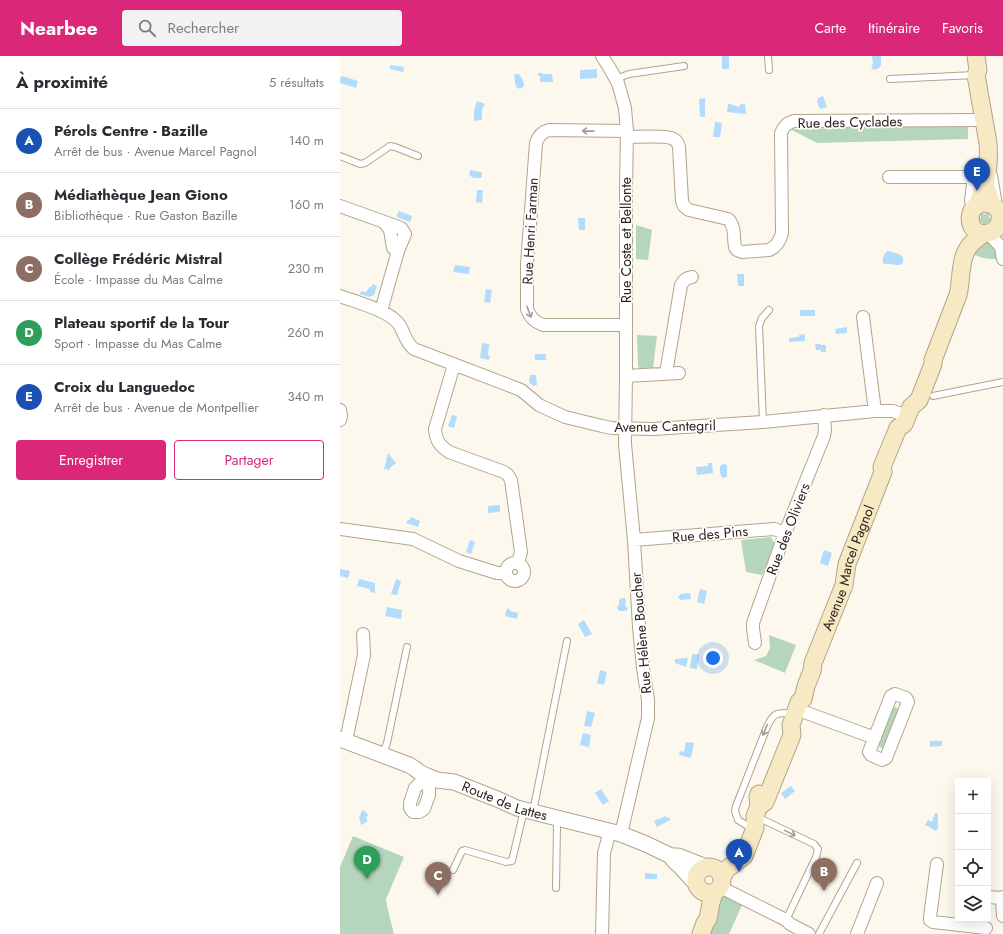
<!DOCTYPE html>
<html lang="fr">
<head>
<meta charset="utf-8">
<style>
  :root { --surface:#fff; --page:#f2f2f3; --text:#2b2b33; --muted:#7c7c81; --line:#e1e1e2; --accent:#db2777 }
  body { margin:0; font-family:Jost,sans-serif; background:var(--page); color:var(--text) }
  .controls { position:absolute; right:12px; bottom:12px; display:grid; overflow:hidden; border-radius:4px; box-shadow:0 4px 16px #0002 }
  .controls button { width:36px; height:36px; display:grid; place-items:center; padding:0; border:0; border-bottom:1px solid var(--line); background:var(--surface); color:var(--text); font:20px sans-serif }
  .you { position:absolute; left:373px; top:602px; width:14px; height:14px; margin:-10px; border:3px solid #fff; border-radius:50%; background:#1a73e8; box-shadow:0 0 0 6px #1a73e833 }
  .badge { display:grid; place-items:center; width:26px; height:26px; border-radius:50%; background:var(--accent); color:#fff; font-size:13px; font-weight:700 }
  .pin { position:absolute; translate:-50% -33px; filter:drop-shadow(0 1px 2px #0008) }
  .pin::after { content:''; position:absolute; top:21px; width:14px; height:12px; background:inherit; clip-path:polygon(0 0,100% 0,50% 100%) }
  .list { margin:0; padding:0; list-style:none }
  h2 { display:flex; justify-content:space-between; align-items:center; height:52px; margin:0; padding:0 16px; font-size:17px }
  h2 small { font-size:13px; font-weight:400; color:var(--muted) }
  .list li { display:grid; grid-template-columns:26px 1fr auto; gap:12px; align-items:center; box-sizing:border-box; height:64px; padding:0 16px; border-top:1px solid var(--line) }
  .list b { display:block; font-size:15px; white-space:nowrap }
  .list p { margin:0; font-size:13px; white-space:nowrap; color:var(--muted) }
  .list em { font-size:13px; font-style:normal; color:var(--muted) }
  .actions { display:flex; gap:8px; padding:12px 16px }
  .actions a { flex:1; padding:9px 0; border:1px solid var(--accent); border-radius:4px; text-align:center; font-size:14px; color:var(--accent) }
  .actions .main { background:var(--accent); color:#fff }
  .icon { flex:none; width:22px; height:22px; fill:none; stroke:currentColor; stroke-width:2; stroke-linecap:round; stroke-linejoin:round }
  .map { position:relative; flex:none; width:663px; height:878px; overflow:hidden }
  header { display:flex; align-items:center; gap:24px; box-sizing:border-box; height:56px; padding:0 20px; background:var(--accent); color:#fff }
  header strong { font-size:19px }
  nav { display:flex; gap:22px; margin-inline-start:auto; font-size:14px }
  .search { width:280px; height:36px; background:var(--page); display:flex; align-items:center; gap:10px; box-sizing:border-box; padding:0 14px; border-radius:4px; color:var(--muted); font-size:15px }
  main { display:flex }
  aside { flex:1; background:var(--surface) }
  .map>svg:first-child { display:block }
</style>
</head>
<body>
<header>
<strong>Nearbee</strong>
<div class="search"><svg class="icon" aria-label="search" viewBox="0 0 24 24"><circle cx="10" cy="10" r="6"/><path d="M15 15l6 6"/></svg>Rechercher</div>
<nav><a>Carte</a><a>Itinéraire</a><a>Favoris</a></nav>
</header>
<main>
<aside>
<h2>À proximité<small>5 résultats</small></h2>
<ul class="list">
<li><span class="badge" style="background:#1a4fb4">A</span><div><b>Pérols Centre - Bazille</b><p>Arrêt de bus · Avenue Marcel Pagnol</p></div><em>140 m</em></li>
<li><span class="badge" style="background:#8d6e63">B</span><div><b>Médiathèque Jean Giono</b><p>Bibliothèque · Rue Gaston Bazille</p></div><em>160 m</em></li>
<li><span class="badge" style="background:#8d6e63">C</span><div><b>Collège Frédéric Mistral</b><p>École · Impasse du Mas Calme</p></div><em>230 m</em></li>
<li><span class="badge" style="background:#2e9e5b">D</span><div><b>Plateau sportif de la Tour</b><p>Sport · Impasse du Mas Calme</p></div><em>260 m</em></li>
<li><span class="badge" style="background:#1a4fb4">E</span><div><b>Croix du Languedoc</b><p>Arrêt de bus · Avenue de Montpellier</p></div><em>340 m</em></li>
</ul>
<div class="actions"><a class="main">Enregistrer</a><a>Partager</a></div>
</aside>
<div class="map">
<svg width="663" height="878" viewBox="0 0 663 878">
  <rect width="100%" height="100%" fill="#fdf8ed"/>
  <!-- green -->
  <path fill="#b6d6bc" d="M628,70V83L477,87L450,73Z
    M649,156C648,159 650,163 652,165L647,167L645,171L641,166L638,165L641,161L640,157L645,158Z
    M296,169L312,174L308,204L296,203Z
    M645,185C656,187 657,194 659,203C649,203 640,203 633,197Z
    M297,279L317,280L313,312H299L298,309Z
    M431,481L435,488L422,519L406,516L401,484Z
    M429,579L456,589L445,617L414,604L426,600L430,592Z
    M556,651L560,656L545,692H541L537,689L550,652Z
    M13,780L64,801L46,843L47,850L54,878H0V811Z
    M380,839L386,840L403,847L389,878H367Z"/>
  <!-- water -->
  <path fill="#b3dbfc" d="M382,0H389V13H382Z
    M532,0H541V9L539,12L534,14L531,11L533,7Z
    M50,9L64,11L63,16L50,13Z
    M257,13V22L240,23V14Z
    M198,17H203V18H212L213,26H200V20H198Z
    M175,18H179L183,24L184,30L180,33L176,31L174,20Z
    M2,20L18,25L16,32L0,27V22Z
    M483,40L487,51L480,53L477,46L478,42Z
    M365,42V61H360L359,43Z
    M137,45L145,48L142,54V64L134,65V55Z
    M388,48H390L399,51L401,48H405L406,58L387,56Z
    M375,66L382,67L380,81H373Z
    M131,114L140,116L142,117V120L141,122H134L130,120L129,117Z
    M137,134H143L142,147L136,146Z
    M59,155L72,160L70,166L57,161V158Z
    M238,162H245V174H239Z
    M547,195C553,196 558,197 563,201V207C558,211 555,208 550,208C548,208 546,208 544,208C541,204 543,199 547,195Z
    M115,209L130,211L129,218L113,216Z
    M397,218H404V230H398Z
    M33,228L37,230L34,239L29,241L20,238L21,235L26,236L30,231H31Z
    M146,233L152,234L150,247L144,246Z
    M460,254H475V260H460Z
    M507,271V277L496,278L495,273Z
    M465,278V285L449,286V282L459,281V279Z
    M142,287L149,288L148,299L150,300L149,304L140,302Z
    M475,288H480L481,289H486V296H481V294H476Z
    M195,298H206V304H195Z
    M190,319H196L197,329L193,330L189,326Z
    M112,359L117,360L114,372L108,370Z
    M48,397L56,407L50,412L49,414L44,413Z
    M368,407H372L373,417L357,419L356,411L368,410Z
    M383,408H385L387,410V421L382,422L380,417V410Z
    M160,449V456L148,457V450Z
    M71,461L80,465L78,471L66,467L67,465L69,464Z
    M130,484L135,486L131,498L126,496Z
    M484,494L492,497L488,510L480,507Z
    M0,513L10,515L8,522L0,520Z
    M19,523L35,527V537L30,536V533L17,530Z
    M56,523L61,525L57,539L51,538Z
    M360,533L367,535L364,548L357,546Z
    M350,537L351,543L340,544V543L338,542V540H340V538Z
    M282,542H285L286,545L285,549L288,553L287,554L284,555H279L277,552L279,548V544Z
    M47,551L62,554L61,563L45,560Z
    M167,552L170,554V555L178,557L177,563L165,560Z
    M244,564L252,578L245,581L238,568Z
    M352,598L359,599L357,613L350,612Z
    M348,602L346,611L335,607V603Z
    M260,614L267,616L264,629L257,627Z
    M247,655L255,657L251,671L244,670Z
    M243,677L251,679L249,691L240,689Z
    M590,685H602V690L590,691Z
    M346,686L354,687L351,702L339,699L340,695L344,696Z
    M451,730L455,735L445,743L441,737Z
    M261,733L269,745L263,749L255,737Z
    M23,754L27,757L28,760L26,761L27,764V766L21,769L19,762L22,755Z
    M595,757L598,758V772L596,775L585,769L588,764L592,766Z
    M326,760V762L329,761L330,764L317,771L314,765Z
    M305,817L317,818V823H305Z"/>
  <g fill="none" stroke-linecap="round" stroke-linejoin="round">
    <!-- service casing -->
    <g stroke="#b1a58b" stroke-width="8">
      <path id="service" d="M428,0L429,14
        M276,23L289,18L344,10
        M550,23L635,19
        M0,100L20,108L25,107L50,90L55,91L78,100
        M651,114L654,119L658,143L657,146
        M593,340L663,326
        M423,366L419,270L422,262L429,254
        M42,699L47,687L67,591
        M193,756L227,585
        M417,761L474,788L478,793L476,801L446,864
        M406,769L398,764L395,755L396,750L427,671C434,655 438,657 453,657
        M113,814L122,795L125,794L166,806L172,805L184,754
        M216,832L217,770L218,763
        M479,878L517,807"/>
    </g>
    <!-- minor casing -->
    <g stroke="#b1a58b" stroke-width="14">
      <path id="minor" d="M262,0L269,11L278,27L285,52L287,75L286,131V320L285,388L294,484L299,571L303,612L308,644V662L281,778
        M287,81C296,81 324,79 331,82C335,83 338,86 339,91L342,145L344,150L349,154L388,163C396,171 393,181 395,191L397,194L402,196L429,194C436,191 440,185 442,177L441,77C444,70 447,67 454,65L644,64
        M549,121H634
        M631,145L635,111L637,110L648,108
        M0,150L61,172L65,178L58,195L41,255
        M44,166L50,174L53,192L58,195
        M648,177L661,191L663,203
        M0,240C16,246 47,254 58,267C65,276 64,285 74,293L181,334L199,349L225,361L262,370L272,372L313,373L423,366L535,355H553L567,360
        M523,261L535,355
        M286,269H203C195,266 190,262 187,253V208L196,87C198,80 202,76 209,74L287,75
        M114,309L95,373C96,385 100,390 109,396L164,416L168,419L171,424L181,496L178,507
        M326,317L341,229C344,224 346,222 352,221
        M286,320L339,317
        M0,354L1,360L0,364
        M0,473L73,483L119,505L157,517H165
        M294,484L434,473L445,477
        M166 516a9 9 0 1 1 18 0a9 9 0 1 1-18 0Z
        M415,587L413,572V567L445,477L484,380L485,374L484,359
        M555,638L566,642L568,646L546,702L542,704L531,699L529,696L551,640Z
        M456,653L535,682
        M6,685L24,599L23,578
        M87,720L89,730V739L84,753L79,756H73L70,752V747L75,732Z
        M597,808L590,861V864L593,866L646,872
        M380,831L446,864L450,868L469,878
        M648,841L661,842L663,841
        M661,842L662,845L663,860
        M262,878L264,797L270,775
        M517,878L537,827"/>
    </g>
    <!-- tertiary casing -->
    <g stroke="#b1a58b" stroke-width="17">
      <g id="tertiary">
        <path id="s1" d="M0,683L69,709L74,712L79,716L87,720L97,724L114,726L157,743L177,752L281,778L306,788L331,800H338L366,811"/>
        <path d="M331,800C333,805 336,807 340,810C345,816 350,822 356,827"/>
      </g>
    </g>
    <!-- secondary casing -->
    <g stroke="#b1a58b" stroke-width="19">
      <g id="secondary">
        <path d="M636,0L638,14L636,19L648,87C649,100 648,115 645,128C643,135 640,142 637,149"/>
        <path d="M645,128C647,133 650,145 653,149C655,151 657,152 659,155C663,164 658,175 648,177C623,183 624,138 653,149"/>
        <path id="s2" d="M419,750L425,746L452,679L451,669L459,646L463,643L466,630L472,615L473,607L504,529L507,508L543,416L542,411L558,372L564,368L571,351L579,344L593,308V304L618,239C622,223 619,201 631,188C635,184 639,181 643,178"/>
        <circle cx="369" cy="824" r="13"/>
        <path d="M382,821L387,813L404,800L415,772V760L419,750L418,741L419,738"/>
        <path d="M361,878L365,867L368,863L371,847L374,837"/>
      </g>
    </g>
    <!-- service -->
    <use href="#service" stroke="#fff" stroke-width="6"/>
    <!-- minor -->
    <use href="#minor" stroke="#fff" stroke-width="12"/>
    <!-- tertiary -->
    <use href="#tertiary" stroke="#fff" stroke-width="15"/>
    <!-- secondary -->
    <use href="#secondary" stroke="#f7e9c4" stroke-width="17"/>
  </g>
  <!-- one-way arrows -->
  <defs><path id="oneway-shaft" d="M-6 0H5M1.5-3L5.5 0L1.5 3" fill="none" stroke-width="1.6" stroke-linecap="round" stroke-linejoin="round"/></defs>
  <g stroke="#9f9d98">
    <use href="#oneway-shaft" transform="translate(248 75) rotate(-179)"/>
    <use href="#oneway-shaft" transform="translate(189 256) rotate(71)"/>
    <use href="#oneway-shaft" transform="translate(425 674) rotate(112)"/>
    <use href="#oneway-shaft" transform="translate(450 777) rotate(26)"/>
  </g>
  <g text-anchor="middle" stroke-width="3.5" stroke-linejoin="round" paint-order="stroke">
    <!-- street labels -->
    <g font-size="14" fill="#2a251b" stroke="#fff">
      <text transform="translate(510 66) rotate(-1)" y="5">Rue des Cyclades</text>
      <text transform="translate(190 175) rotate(-87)" y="5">Rue Henri Farman</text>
      <text transform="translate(286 184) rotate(-90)" y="5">Rue Coste et Bellonte</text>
      <text transform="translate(325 370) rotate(-1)" y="5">Avenue Cantegril</text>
      <text transform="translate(448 473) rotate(-69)" y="5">Rue des Oliviers</text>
      <text transform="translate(370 478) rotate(-5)" y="5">Rue des Pins</text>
      <text dy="5" stroke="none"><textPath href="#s2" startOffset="258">Avenue Marcel Pagnol</textPath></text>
      <text transform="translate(301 577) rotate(-95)" y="5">Rue Hélène Boucher</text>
      <text dy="5" stroke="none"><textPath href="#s1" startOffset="177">Route de Lattes</textPath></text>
    </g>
  </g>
</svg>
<div class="controls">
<button>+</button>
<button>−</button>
<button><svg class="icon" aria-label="locate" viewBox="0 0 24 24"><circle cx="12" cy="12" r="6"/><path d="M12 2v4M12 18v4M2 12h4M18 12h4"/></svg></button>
<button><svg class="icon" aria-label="layers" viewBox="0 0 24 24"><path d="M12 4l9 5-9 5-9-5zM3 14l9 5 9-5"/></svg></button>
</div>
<div class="you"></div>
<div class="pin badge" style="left:399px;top:816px;background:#1a4fb4">A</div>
<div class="pin badge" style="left:484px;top:835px;background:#8d6e63">B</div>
<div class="pin badge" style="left:98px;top:839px;background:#8d6e63">C</div>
<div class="pin badge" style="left:27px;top:823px;background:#2e9e5b">D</div>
<div class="pin badge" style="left:637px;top:135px;background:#1a4fb4">E</div>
</div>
</main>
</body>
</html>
